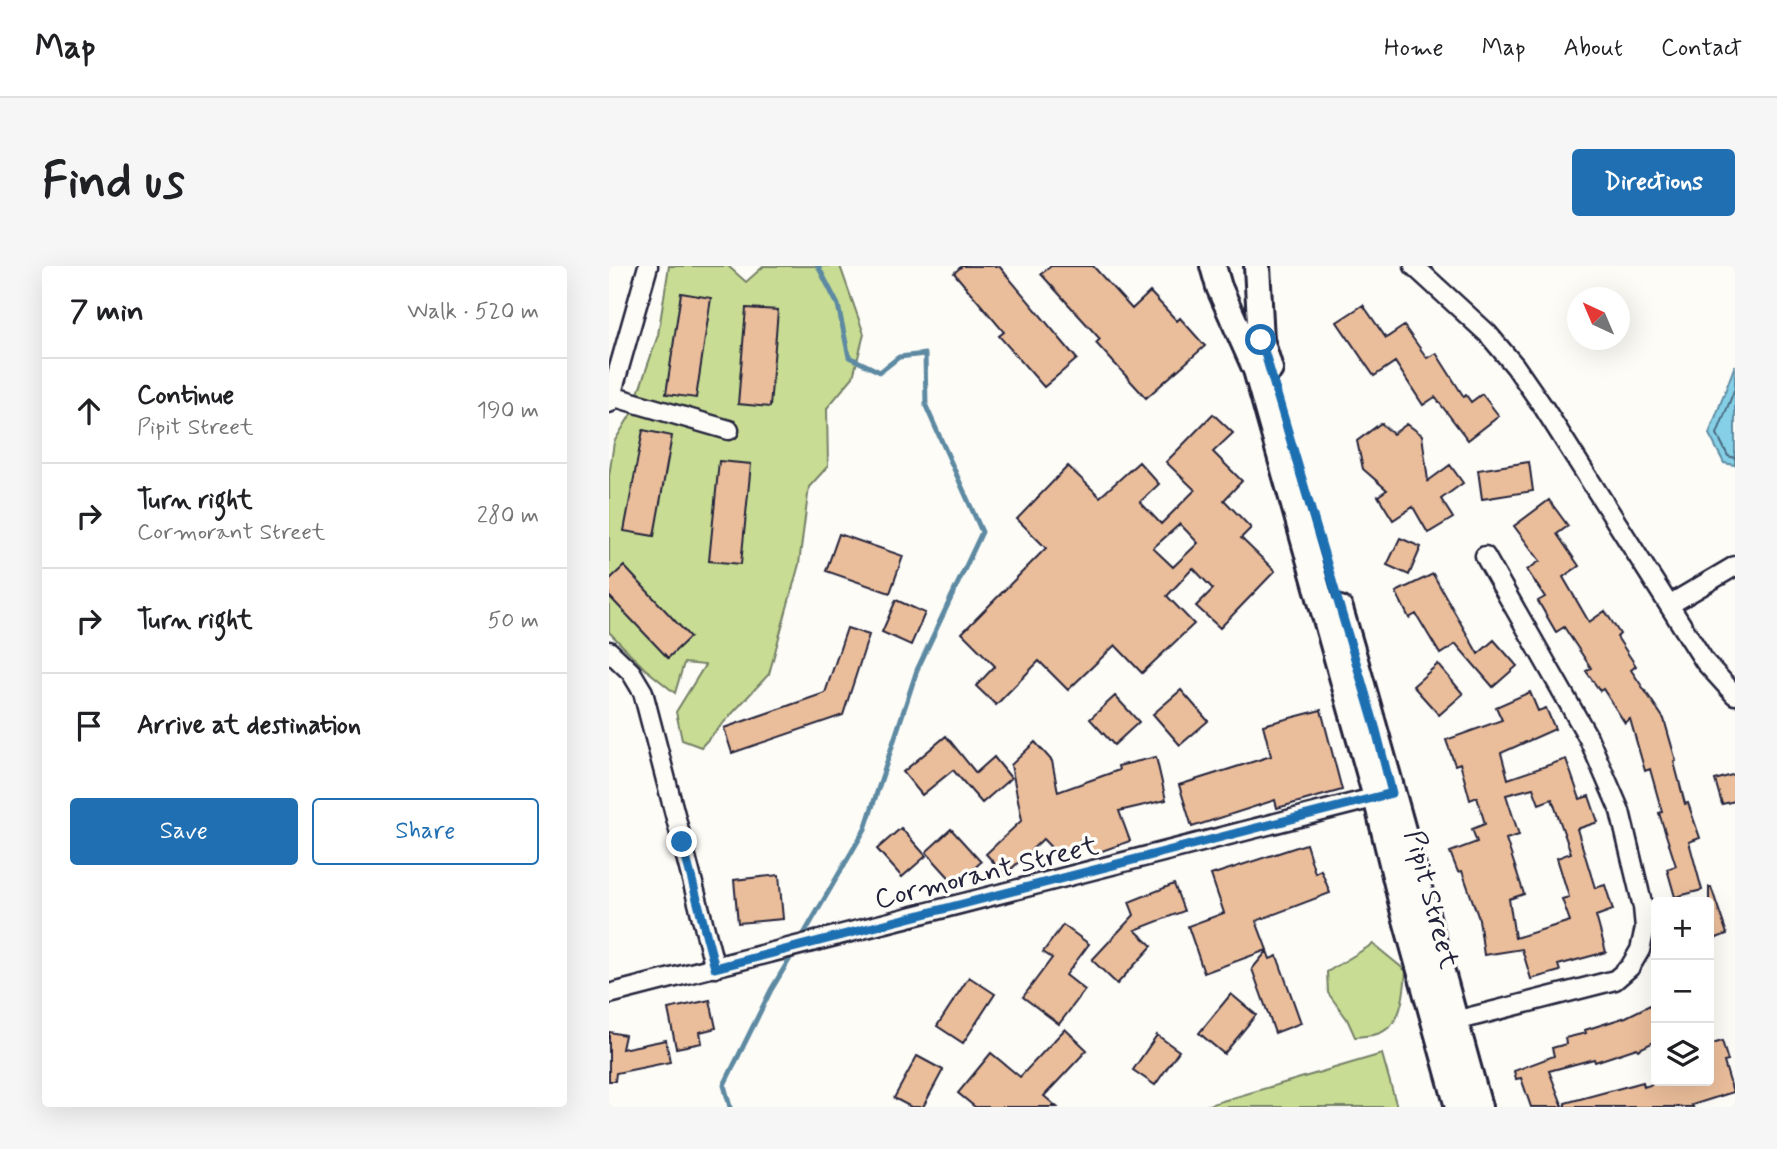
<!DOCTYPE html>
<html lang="en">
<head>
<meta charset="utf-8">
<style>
  :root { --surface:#fff; --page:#f6f6f6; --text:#202124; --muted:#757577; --line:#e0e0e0; --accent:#1f6fb2 }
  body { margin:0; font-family:Mynerve,sans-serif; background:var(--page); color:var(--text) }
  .controls { position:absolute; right:21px; bottom:21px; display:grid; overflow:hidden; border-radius:7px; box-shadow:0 7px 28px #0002 }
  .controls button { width:63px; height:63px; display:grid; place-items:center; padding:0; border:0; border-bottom:2px solid var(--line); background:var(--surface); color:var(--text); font:35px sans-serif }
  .compass { position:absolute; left:958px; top:21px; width:63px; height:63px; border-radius:50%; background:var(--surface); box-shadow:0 7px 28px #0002; rotate:316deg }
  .stop { position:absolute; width:21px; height:21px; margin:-16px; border:5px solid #1f6fb2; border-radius:50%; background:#fff }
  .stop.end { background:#1f6fb2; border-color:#fff; box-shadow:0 2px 7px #0008 }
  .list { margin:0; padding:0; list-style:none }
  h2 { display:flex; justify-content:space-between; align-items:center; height:91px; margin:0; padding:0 28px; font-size:30px }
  h2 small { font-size:23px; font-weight:400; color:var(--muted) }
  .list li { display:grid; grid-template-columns:46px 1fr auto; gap:21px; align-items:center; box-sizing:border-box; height:105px; padding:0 28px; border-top:2px solid var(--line) }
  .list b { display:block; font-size:26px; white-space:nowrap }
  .list p { margin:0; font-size:23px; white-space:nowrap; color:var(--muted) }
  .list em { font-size:23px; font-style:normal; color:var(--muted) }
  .actions { display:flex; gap:14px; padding:21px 28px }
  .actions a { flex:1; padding:16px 0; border:2px solid var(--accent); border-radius:7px; text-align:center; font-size:24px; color:var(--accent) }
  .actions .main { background:var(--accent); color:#fff }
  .icon { flex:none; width:38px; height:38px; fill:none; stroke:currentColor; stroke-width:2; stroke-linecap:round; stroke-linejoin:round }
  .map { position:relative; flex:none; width:1126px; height:841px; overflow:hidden; border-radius:7px }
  header { display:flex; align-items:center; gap:42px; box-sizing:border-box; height:98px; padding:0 35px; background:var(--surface); border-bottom:2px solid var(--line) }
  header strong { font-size:33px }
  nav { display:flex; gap:38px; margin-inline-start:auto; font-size:24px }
  .intro { display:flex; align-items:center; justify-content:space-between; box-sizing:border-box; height:168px; padding:0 42px }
  h1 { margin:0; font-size:49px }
  .button { padding:18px 32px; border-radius:7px; background:var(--accent); color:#fff; font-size:24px; font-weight:700 }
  main { display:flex; gap:42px; padding:0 42px }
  aside { flex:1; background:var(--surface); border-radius:7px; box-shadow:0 7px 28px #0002 }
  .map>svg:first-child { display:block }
</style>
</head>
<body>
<header>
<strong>Map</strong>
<nav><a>Home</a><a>Map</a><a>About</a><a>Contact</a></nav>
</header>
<div class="intro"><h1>Find us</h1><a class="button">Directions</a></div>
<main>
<aside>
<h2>7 min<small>Walk · 520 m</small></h2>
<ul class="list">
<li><svg class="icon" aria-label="ahead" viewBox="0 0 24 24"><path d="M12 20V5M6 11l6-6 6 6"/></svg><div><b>Continue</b><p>Pipit Street</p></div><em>190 m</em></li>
<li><svg class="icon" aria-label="right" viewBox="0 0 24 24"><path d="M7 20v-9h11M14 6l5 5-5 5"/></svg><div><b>Turn right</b><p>Cormorant Street</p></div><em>280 m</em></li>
<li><svg class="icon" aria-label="right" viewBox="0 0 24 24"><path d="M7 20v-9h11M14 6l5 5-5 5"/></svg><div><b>Turn right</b></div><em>50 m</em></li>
<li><svg class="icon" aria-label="arrive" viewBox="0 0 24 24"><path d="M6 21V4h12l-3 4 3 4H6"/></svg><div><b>Arrive at destination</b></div></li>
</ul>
<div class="actions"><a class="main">Save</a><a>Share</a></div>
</aside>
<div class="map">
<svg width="1126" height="841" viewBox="0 0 1126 841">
  <rect width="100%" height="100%" fill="#fdfcf7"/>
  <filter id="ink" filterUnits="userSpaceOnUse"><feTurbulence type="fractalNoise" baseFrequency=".0143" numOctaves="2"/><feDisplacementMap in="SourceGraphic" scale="14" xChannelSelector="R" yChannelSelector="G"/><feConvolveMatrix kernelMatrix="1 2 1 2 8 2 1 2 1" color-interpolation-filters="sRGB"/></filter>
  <g filter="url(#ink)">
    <!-- green -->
    <path fill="#c8dd93" stroke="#758067" stroke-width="2" d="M60,0H119L137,16L155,0H231L255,68L244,111L218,142L219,200L200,221L190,298L160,408L92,481L73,474L67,446L96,399L75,397L66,427L35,402L0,366V210L5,176L22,148L49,69Z
      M764,678L797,705C795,727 794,760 768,768C761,770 753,770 746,771L738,753L719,727L718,706Z
      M773,788L788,841H593Z"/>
    <!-- water -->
    <path fill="#85d0e6" stroke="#5d8aa2" stroke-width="2" d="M1126,99V199L1115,197L1100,168Z"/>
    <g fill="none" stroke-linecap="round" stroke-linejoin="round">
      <!-- shore -->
      <path stroke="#4a687f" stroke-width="2" d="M1126,122L1108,168L1119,190L1126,192"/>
      <!-- stream -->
      <path stroke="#5d8aa2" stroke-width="5" d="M192,673L256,563L308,404L373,266L317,140L316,88L290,91L271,106L240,91L229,39L209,0
        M121,841L115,819L162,724L186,684"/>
    </g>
    <!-- building -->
    <path fill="#ebbe9b" stroke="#22223b" stroke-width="2" fill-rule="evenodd" d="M353,0H390L468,93L435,121L390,70L395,66L345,7Z
      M442,0H484L523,43L541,26L568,55L571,52L596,80L537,132L487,77L491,73L432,8Z
      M72,27L102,32L87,132L57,128Z
      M754,39L777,72L795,60L818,92L827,87L855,131L857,129L862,136L873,128L890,150L859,174L826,131L814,139L786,96L765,110L728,56Z
      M137,42L169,44L161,141L129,138Z
      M604,148L624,167L604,186L633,215L615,234L642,262L632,272L666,305L611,362L587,340L604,323L584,302L558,330L585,358L533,407L506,379L459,424L430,395L387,439L367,420L386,400L353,367L437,282L408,253L459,200L491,231L530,196L550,218L531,236L552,258L586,224L557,196ZM571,258L589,277L564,301L544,282Z
      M772,157L784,168L798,158L813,169L819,215L841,199L854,217L832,233L844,252L819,267L804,241L784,254L769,230L778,224L754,203L748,175Z
      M34,164L63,170L45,270L15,265Z
      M110,195L142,198L132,298L100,295Z
      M920,196L924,225L873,233L869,204Z
      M940,234L959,260L948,268L970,300L954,311L980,356L996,345L1011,368L1008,371L1027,400L1022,404L1055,453L1067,495L1065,496L1076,538L1079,537L1091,572L1080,576L1093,624L1066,631L1058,603L1067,600L1050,547L1053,546L1041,503L1036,505L1021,453L1016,457L994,423L991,425L977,405L982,402L955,361L947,366L929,335L936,331L918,304L931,295L905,260Z
      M230,268L294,290L281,327L217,305Z
      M791,272L812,281L800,309L778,299Z
      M15,300L81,371L59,392L0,330V314Z
      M824,308L869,388L885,374L908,400L884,421L847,378L831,388L807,348L800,352L787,326Z
      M287,334L316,347L302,379L273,366Z
      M238,362L260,369L234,449L123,487L115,462L216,427Z
      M829,398L854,428L830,449L804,420Z
      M572,424L599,455L571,479L544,448Z
      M921,426L929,445L937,442L946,463L892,487L899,513L957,493L971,533L980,530L989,556L968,563L986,622L996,619L1004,644L987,650L997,686L949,699L951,705L922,713L913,683L875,689L870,653L853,605L849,606L841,586L868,576L863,563L876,558L868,531L861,534L851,497L846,499L837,474L893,454L887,441ZM924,522L930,538L943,533L962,587L948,592L960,631L953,633L961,655L906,672L900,633L915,628L897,573L910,569L897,529Z
      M506,430L530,456L505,479L481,453Z
      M712,444L733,524L668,542L666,534L583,561L570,519L662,490L654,459Z
      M337,470L367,507L385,491L402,512L373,537L344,504L313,529L294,506Z
      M426,476L443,495L449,526L510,504L509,500L547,491L557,534L510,545L521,575L482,589L476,570L452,592L434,573L396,609L377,588L413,554L402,499Z
      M1126,508V535L1113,538L1106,514Z
      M292,562L317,590L293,611L268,583Z
      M342,563L372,596L347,619L317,586Z
      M697,578L706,607L712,604L721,627L647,655L658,684L595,707L579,660L615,647L602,609Z
      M170,609L174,653L129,657L125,614Z
      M565,618L575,645L526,664L543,680L508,718L483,694L525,649L520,636Z
      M1100,621H1102L1118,668L1100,675Z
      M454,659L480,678L457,709L476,724L450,758L414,731L443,692L434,686Z
      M658,685L661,693L668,690L692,757L666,767L643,703Z
      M360,711L386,728L354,777L328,760Z
      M622,728L647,749L615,788L590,767Z
      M101,734L107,762L91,766L93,777L67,782L59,743Z
      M1041,739L1047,751V775L1029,784L1028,782L986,796L985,793L940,805L954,841H922L912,812L907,813L905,805L945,790L943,782L957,778L956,772L977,767L976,764L1017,751Z
      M456,763L478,784L435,830L448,841H366L349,827L382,787L411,811Z
      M0,766L16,769L13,783L57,774L61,796L7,807L6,815H0Z
      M548,769L570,785L546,819L524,804Z
      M1113,775L1119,795L1115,796L1124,826L1083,839L1084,841H956V837L1034,816L1035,821L1053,815H1100V779Z
      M308,790L334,804L314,841H302L285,832Z"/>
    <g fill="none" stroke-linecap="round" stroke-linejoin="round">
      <!-- minor casing -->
      <g stroke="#22223b" stroke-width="23">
        <path id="minor" d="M805,0L879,68L906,100L935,142L1096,396L1126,429
          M2,130L120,164
          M0,137L39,0
          M1060,339L1126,300
          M0,385L22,406L34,426L106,702
          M0,728L776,529
          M846,755L1006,714L1021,701L1031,684L1036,662L1034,641L1011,545L979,471L876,290"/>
      </g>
      <!-- secondary casing -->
      <g stroke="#22223b" stroke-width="30">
        <path id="secondary" d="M604,0L610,21L647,104L767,531L794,643L849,841
          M648,0L652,74L661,103
          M731,343C780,508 824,675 870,841"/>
      </g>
      <!-- minor -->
      <use href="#minor" stroke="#fdfcf7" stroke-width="18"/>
      <!-- secondary -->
      <use href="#secondary" stroke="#fdfcf7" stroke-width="24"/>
    </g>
  </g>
  <g fill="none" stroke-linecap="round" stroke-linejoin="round" filter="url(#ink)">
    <!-- route -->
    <path stroke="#1f6fb2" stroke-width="9" d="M73,576L106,702L783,527L767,464L652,74"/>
  </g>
  <g text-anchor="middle" stroke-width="7" stroke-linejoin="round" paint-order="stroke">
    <!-- street labels -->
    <g font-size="28" fill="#22223b" stroke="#fdfcf7">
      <text transform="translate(377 605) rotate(-14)" y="10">Cormorant Street</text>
      <text transform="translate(824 633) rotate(75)" y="10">Pipit Street</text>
    </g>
  </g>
</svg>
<div class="controls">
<button>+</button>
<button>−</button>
<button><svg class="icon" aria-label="layers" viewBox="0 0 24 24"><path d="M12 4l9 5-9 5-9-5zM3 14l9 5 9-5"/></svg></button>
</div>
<svg class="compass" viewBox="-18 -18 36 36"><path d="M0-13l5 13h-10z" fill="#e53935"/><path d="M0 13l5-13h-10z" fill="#757577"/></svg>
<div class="stop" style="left:652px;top:74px"></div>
<div class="stop end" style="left:73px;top:576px"></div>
</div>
</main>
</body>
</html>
